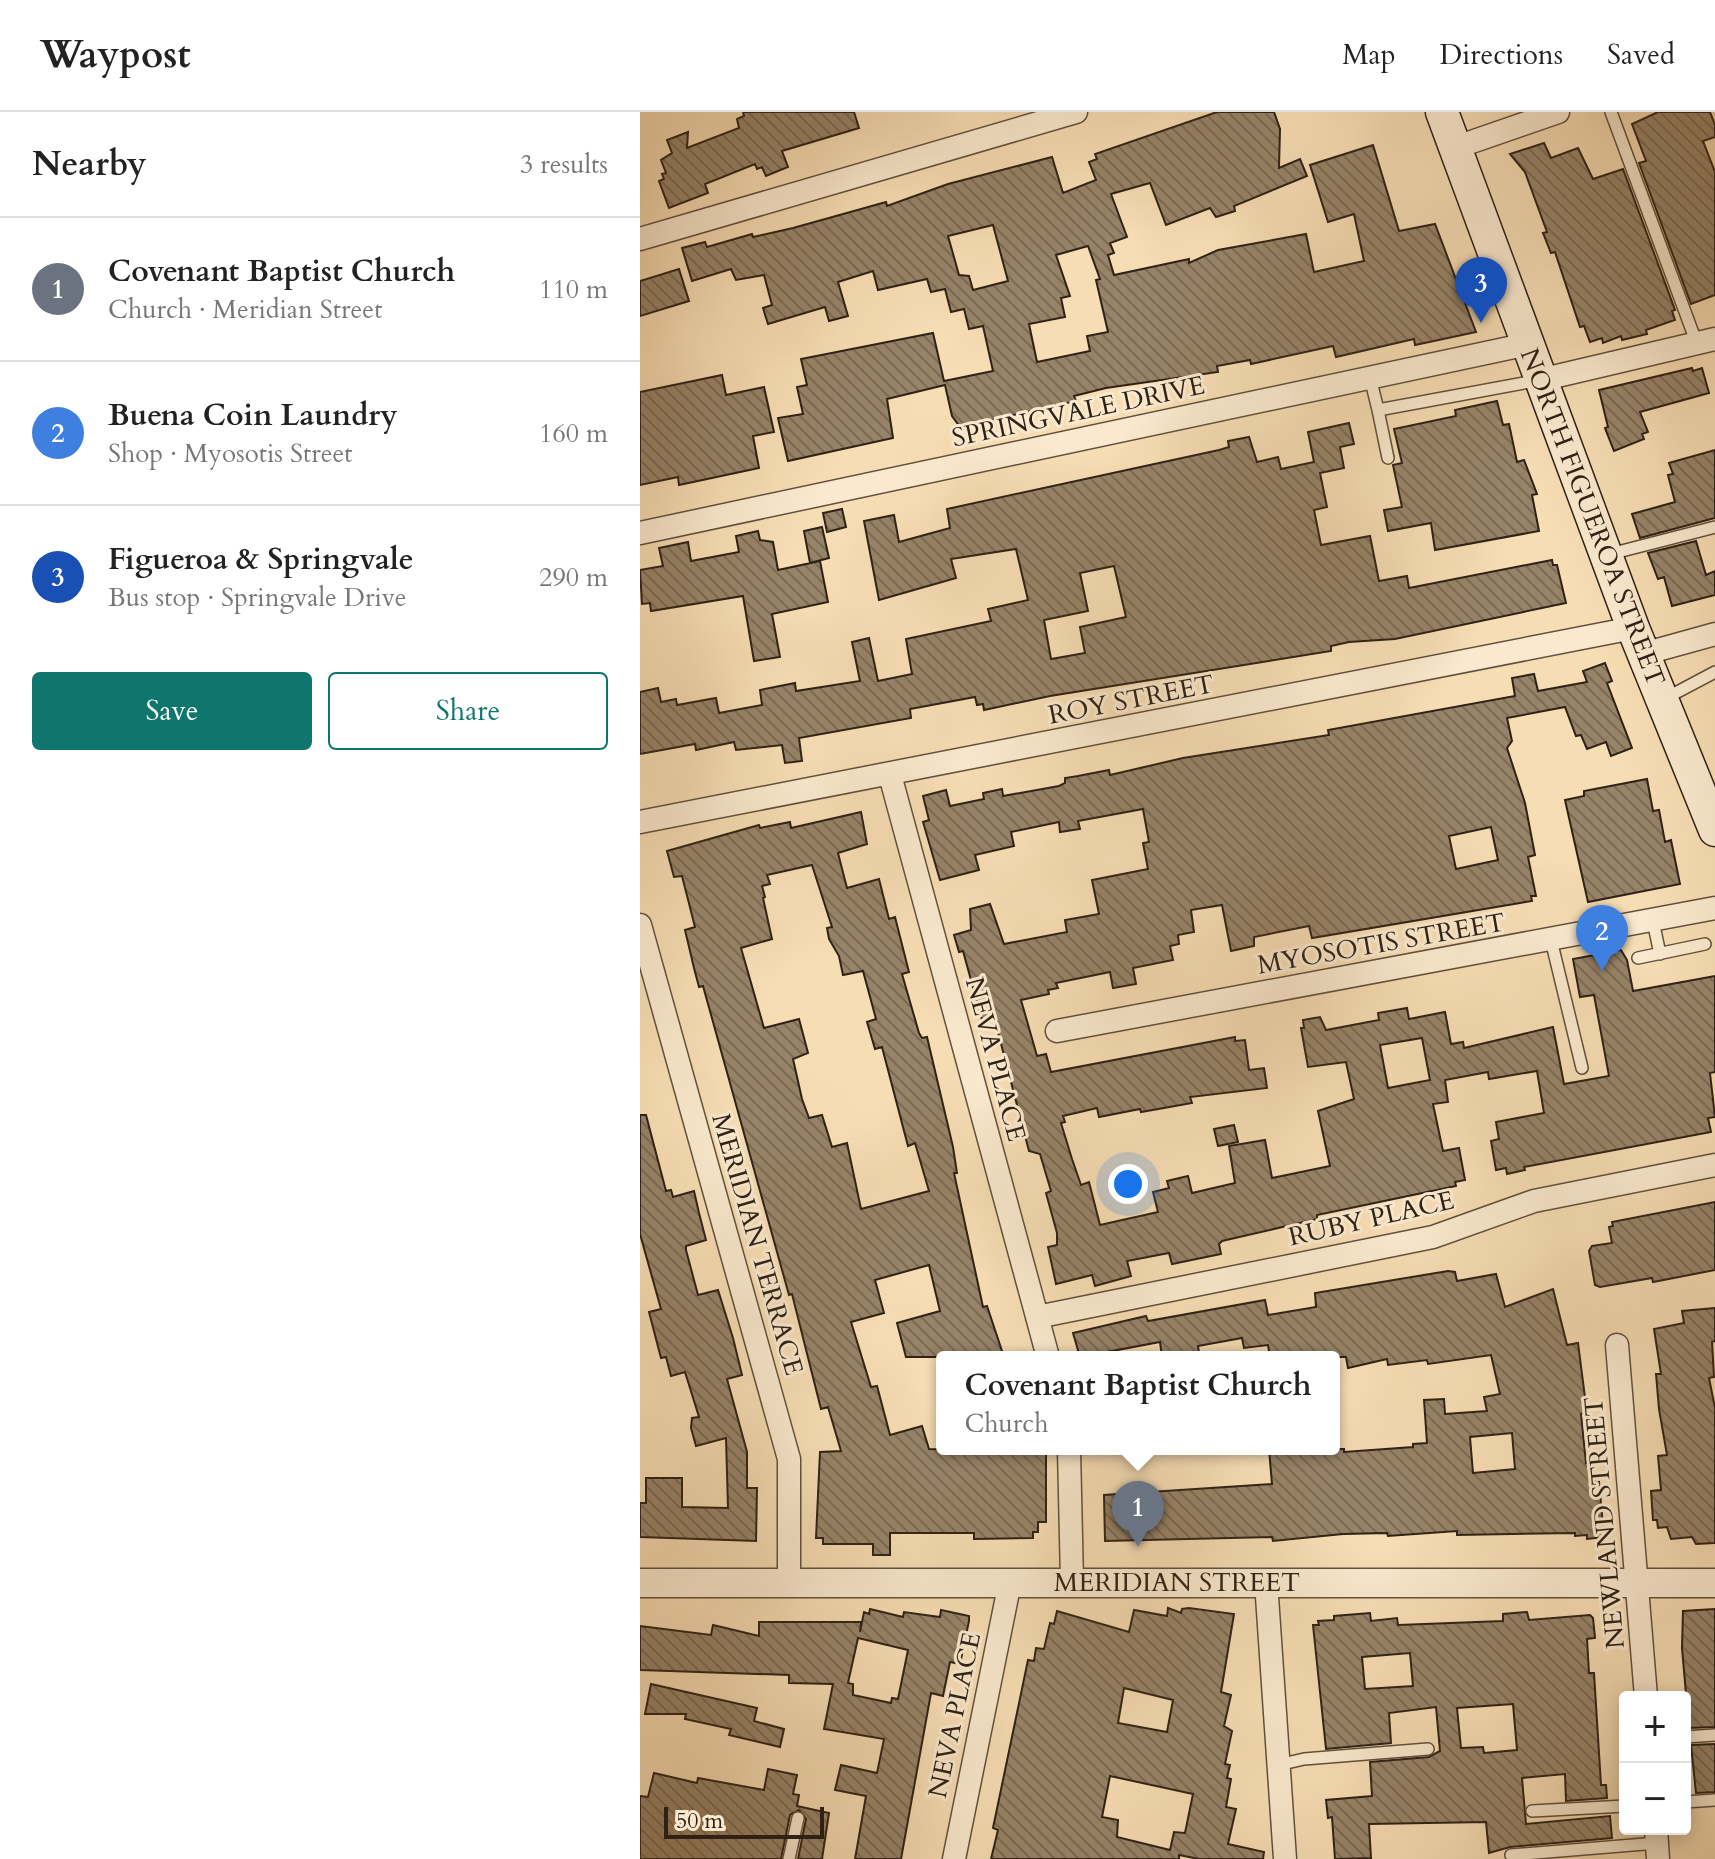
<!DOCTYPE html>
<html lang="en">
<head>
<meta charset="utf-8">
<style>
  :root { --surface:#fff; --page:#f2f2f2; --text:#222; --muted:#767676; --line:#e0e0e0; --accent:#0f766e }
  body { margin:0; font-family:Cardo,serif; background:var(--page); color:var(--text) }
  .controls { position:absolute; right:24px; bottom:24px; display:grid; overflow:hidden; border-radius:8px; box-shadow:0 4px 20px #0003 }
  .controls button { width:72px; height:72px; display:grid; place-items:center; padding:0; border:0; border-bottom:2px solid var(--line); background:var(--surface); color:var(--text); font:40px sans-serif }
  .scale { position:absolute; left:24px; bottom:20px; width:160px; box-sizing:border-box; padding-left:8px; border:4px solid #2f2115; border-top:0; font-size:22px; line-height:28px; white-space:nowrap; color:#2f2115; -webkit-text-stroke:6px #fae9ce; paint-order:stroke }
  .you { position:absolute; left:488px; top:1072px; width:28px; height:28px; margin:-20px; border:6px solid #fff; border-radius:50%; background:#1a73e8; box-shadow:0 0 0 12px #1a73e833 }
  .badge { display:grid; place-items:center; width:52px; height:52px; border-radius:50%; background:var(--accent); color:#fff; font-size:26px; font-weight:700 }
  .pin { position:absolute; translate:-50% -66px; filter:drop-shadow(0 2px 4px #0008) }
  .pin::after { content:''; position:absolute; top:42px; width:28px; height:24px; background:inherit; clip-path:polygon(0 0,100% 0,50% 100%) }
  .popup { position:absolute; left:296px; top:1239px; width:404px; height:104px; box-sizing:border-box; display:grid; place-content:center; border-radius:8px; background:var(--surface); filter:drop-shadow(0 2px 6px #0005); font-size:26px; white-space:nowrap; color:var(--muted) }
  .popup b { font-size:30px; color:var(--text) }
  .popup::after { content:''; position:absolute; left:50%; top:100%; margin-left:-16px; border:16px solid transparent; border-top-color:var(--surface) }
  .list { margin:0; padding:0; list-style:none }
  h2 { display:flex; justify-content:space-between; align-items:center; height:104px; margin:0; padding:0 32px; font-size:34px }
  h2 small { font-size:26px; font-weight:400; color:var(--muted) }
  .list li { display:grid; grid-template-columns:52px 1fr auto; gap:24px; align-items:center; box-sizing:border-box; height:144px; padding:0 32px; border-top:2px solid var(--line) }
  .list b { display:block; font-size:30px; white-space:nowrap }
  .list p { margin:0; font-size:26px; white-space:nowrap; color:var(--muted) }
  .list em { font-size:26px; font-style:normal; color:var(--muted) }
  .actions { display:flex; gap:16px; padding:24px 32px }
  .actions a { flex:1; padding:18px 0; border:2px solid var(--accent); border-radius:8px; text-align:center; font-size:28px; color:var(--accent) }
  .actions .main { background:var(--accent); color:#fff }
  .map { position:relative; flex:none; width:1075px; height:1747px; overflow:hidden }
  header { display:flex; align-items:center; gap:48px; box-sizing:border-box; height:112px; padding:0 40px; background:var(--surface); border-bottom:2px solid var(--line) }
  header strong { font-size:38px }
  nav { display:flex; gap:44px; margin-inline-start:auto; font-size:28px }
  main { display:flex }
  aside { flex:1; background:var(--surface) }
  .map>svg:first-child { display:block }
</style>
</head>
<body>
<header>
<strong>Waypost</strong>
<nav><a>Map</a><a>Directions</a><a>Saved</a></nav>
</header>
<main>
<aside>
<h2>Nearby<small>3 results</small></h2>
<ul class="list">
<li><span class="badge" style="background:#6b7280">1</span><div><b>Covenant Baptist Church</b><p>Church · Meridian Street</p></div><em>110 m</em></li>
<li><span class="badge" style="background:#3f7fe0">2</span><div><b>Buena Coin Laundry</b><p>Shop · Myosotis Street</p></div><em>160 m</em></li>
<li><span class="badge" style="background:#1a4fb4">3</span><div><b>Figueroa &amp; Springvale</b><p>Bus stop · Springvale Drive</p></div><em>290 m</em></li>
</ul>
<div class="actions"><a class="main">Save</a><a>Share</a></div>
</aside>
<div class="map">
<svg width="1075" height="1747" viewBox="0 0 1075 1747">
  <defs>
    <pattern id="building-back-hatch" width="6" height="6" patternUnits="userSpaceOnUse" patternTransform="scale(2)"><rect width="6" height="6" fill="#978368"/><path d="M-1 5l2 2M0 0l6 6M5-1l2 2" fill="none" stroke="#7c6b54"/></pattern>
  </defs>
  <rect width="100%" height="100%" fill="#f7ddb4"/>
  <filter id="stains"><feTurbulence type="fractalNoise" baseFrequency=".0025" numOctaves="4"/><feColorMatrix values="0 0 0 0 .2 0 0 0 0 .09 0 0 0 0 .02 0 0 0 .5 -.17"/></filter>
  <radialGradient id="worn" r=".72"><stop offset=".6" stop-color="#630" stop-opacity="0"/><stop offset="1" stop-color="#630" stop-opacity=".3"/></radialGradient>
  <!-- building -->
  <path fill="url(#building-back-hatch)" stroke="#2f2115" stroke-width="2" fill-rule="evenodd" d="M103,0H214L219,16L142,39L148,55L126,64L122,55L117,57L115,52L65,72L68,81L29,96L19,69L24,67L22,62L26,61L21,48L32,41L27,28L48,20L47,36L99,16L97,7L104,4Z
    M577,0H634L640,17L639,56L660,47L667,64L594,94L595,99L576,105L570,96L526,113L510,71L471,82L487,125L470,131L474,141L468,143L474,163L549,147V151L578,138L666,122L674,160L724,149L714,102L688,110L670,53L733,33L759,119L795,112L836,220L775,233L774,227L696,245L693,234L611,252L610,248L577,254L578,260L466,276L434,284L436,289L320,315L312,304L305,273L247,287L253,326L148,349L138,306L163,302L157,275L167,273L161,247L293,221L304,269L353,259L343,214L329,217L324,197L311,200L305,177L291,180L287,167L238,178L233,159L198,170L208,204L189,209L185,195L128,212L123,196L132,193L124,163L96,168L91,157L52,169L42,136L65,130L67,135L112,122L113,125L153,116L246,90L247,94L308,72L412,45L423,81L456,68L449,50L457,47L455,42ZM353,113L368,169L333,178L329,164L319,163L308,124ZM448,134L460,167L456,168L468,220L447,224L450,239L397,250L389,212L425,205L421,186L430,184L416,143Z
    M1018,0H1070L1075,13V25L1063,29L1075,60V183L1051,192L999,51L1006,49L992,12Z
    M904,31L911,46L938,36L953,67L983,57L1035,198L1032,199L1035,208L1006,218L1007,222L982,228L981,224L963,231L962,226L950,230L944,214L940,215L915,140L911,141L903,121L907,120L885,60L870,42Z
    M39,157L49,189L0,204V169Z
    M1052,256L1053,259L1062,256L1069,281L1000,300L1008,320L1002,322L1004,327L974,339L965,316L968,315L959,278Z
    M82,263L86,283L124,275L134,320L113,324L119,356L39,373L38,365L0,373V280Z
    M857,289L863,313L869,312L877,350L884,348L897,382L892,383L899,419L795,438L791,411L748,419L744,398L762,395L753,353L762,351L754,317L816,304L815,298Z
    M709,311L714,332L700,335L704,356L680,361L687,395L674,398L681,433L730,424L739,469L767,464L769,476L912,448L913,453H917L926,491L755,527L709,530L691,534V539L410,584L344,598L343,592L337,593L335,585L270,597L271,606L159,626L162,649L145,651L142,633L96,638L94,630L56,638L55,632L0,642V580L18,576L21,590L36,587L37,593L76,586L79,601L122,593L120,578L155,571L156,579L220,569L212,530L229,526L238,569L272,562L266,527L351,509L348,497L388,488L376,437L311,447L316,466L239,488L224,409L254,403L259,430L310,416L307,397L579,338L589,335L588,329L609,325L617,350L638,345L641,357L674,350L668,320ZM474,454L486,505L440,515L445,541L411,547L404,508L448,499L440,461Z
    M1075,338V406L1000,426L992,402L1035,390L1028,363L1033,362L1029,351Z
    M202,397L206,415L187,420L183,401Z
    M182,415L189,446L170,451L164,419Z
    M118,419L120,428L133,430L138,458L180,449L188,490L132,502L140,545L114,549L103,484L11,499L10,491L2,492L0,458L23,454L19,436L48,430L51,449L99,440L96,424Z
    M1056,429L1066,463L1075,459V483L1032,494L1024,465L1018,467L1008,441Z
    M965,551L972,569L967,571L992,636L971,644L966,630L947,637L941,623L936,624L925,595L867,606L872,629L867,636L885,691L895,743L888,745L896,784H891L892,789L672,826L669,814L614,825V834L591,839L582,793L551,798L554,820L538,823L539,832L530,834L533,848L493,856L496,872L473,876L470,860L416,871L418,876L408,878L409,882L381,888L397,944L406,942L411,960L595,925V929L605,928L609,958L624,956L627,976L550,985L552,991L501,1000L500,997L459,1005L457,996L423,1004L425,1010L421,1011L432,1047L441,1073L449,1070L460,1113L518,1100L513,1080L529,1076L527,1069L548,1064L552,1081L595,1071L589,1034L625,1028L632,1066L690,1054L678,999L714,987L706,950L668,955L661,916H664L663,908L680,905L686,918L739,908L738,901L767,896L769,907L805,900L811,932L823,930L824,936L913,915L924,972L969,964L954,883L940,885L933,847L981,838L987,848L993,879L1075,864V960L1070,961L1075,1005L1068,1006L1071,1020L884,1055L885,1058L867,1062L866,1056L856,1058L851,1029L859,1027L856,1010L904,1001L897,959L849,967L848,960L805,968L808,990L793,992L803,1039L819,1036L825,1068L815,1070L816,1074L677,1103V1107L582,1129L579,1132L581,1142L532,1152L529,1141L487,1149L491,1164L455,1174L452,1163L416,1172L408,1135L417,1133V1121L406,1081L411,1079L400,1042L389,1039L354,905L342,908L323,839L319,840L314,823L331,818L330,797L350,792L364,832L427,820L425,808L459,802L452,768L508,757L503,731L509,730L503,697L438,709L440,717L420,720L419,710L371,720L374,734L335,743L339,758L300,768L283,710L289,708L283,684L306,678L310,694L344,687L343,681L362,677L363,684L419,674L425,671V666L438,664L469,658L470,663L543,646L689,623L688,618L875,584L872,566L894,562L898,579L947,570L943,559ZM851,715L858,748L816,757L809,724ZM782,926L790,968L748,976L740,933Z
    M1007,667L1013,699L1019,698L1025,730L1031,728L1040,772L948,790L925,688L944,684V679Z
    M221,700L227,732L198,741L207,776L239,767L249,807L255,805L269,860L262,862L279,921L282,926L287,925L313,1035L317,1061H314L343,1195L347,1194L364,1245H266L257,1211L300,1199L289,1153L235,1168L244,1201L211,1210L231,1275L237,1274L250,1323L282,1314L289,1337L406,1339V1410H398V1420H393V1426L334,1427V1421H250V1443H233V1432H183V1426H176L180,1340L201,1339L188,1295L181,1297L152,1182L149,1183L63,874L59,875L54,856L45,818L55,815L42,764L34,765L27,739L119,713L120,716L150,710L151,716ZM172,753L192,815L187,816L189,827L199,844L203,863L223,859L236,907L227,910L235,937L242,935L268,1034L275,1031L289,1079L221,1097L207,1031L192,1035L182,1003L169,1006L162,987L153,947L168,941L159,907L124,916L101,836L132,827L123,786L125,785L122,774L130,772L127,763Z
    M0,1003H6L26,1079L31,1078L33,1085L54,1079L59,1101L66,1128L46,1134V1138L58,1183L78,1178L93,1226L102,1263L87,1267L107,1340V1376H117L116,1429L0,1425V1391H6V1366H42V1395L88,1396L86,1326L56,1334L51,1316L52,1306L59,1305L45,1260L31,1264L26,1245L21,1246L9,1200L21,1197L0,1122Z
    M594,1013L598,1030L578,1034L574,1017Z
    M1075,1090V1158L1013,1170L1012,1166L960,1175L955,1173L949,1139L952,1134L972,1131L969,1115L973,1114L972,1110Z
    M808,1159L815,1160L817,1169L856,1162L865,1195L913,1177L927,1233L938,1231L947,1301L941,1302L946,1351L953,1350L955,1371L959,1370L964,1425L947,1427V1423L935,1424V1421L817,1423V1419L748,1424L747,1421L703,1422L633,1429L632,1425L465,1429L464,1383L632,1372L629,1337H704V1340L773,1335V1332L787,1331L784,1288L804,1287L805,1302L847,1299L844,1285L860,1282L851,1243L788,1252L787,1248L748,1253L747,1247L708,1256L706,1245H630L628,1233L604,1236L602,1226L558,1234L559,1241L548,1245H522L520,1230L440,1245L433,1221L506,1204L508,1209L625,1188L628,1203L676,1195L675,1181ZM872,1321L875,1357L833,1361L830,1325Z
    M1075,1196V1229L1072,1230L1074,1265L1069,1266L1075,1296V1431L1056,1432L1052,1425L1031,1427L1027,1415L1018,1416L1017,1408H1013L1011,1379L1021,1378L1018,1344L1027,1343L1019,1297L1016,1262H1021L1014,1217L1044,1211L1042,1199Z
    M528,1496L541,1501L542,1497L549,1496L594,1502L581,1580L591,1583L584,1614L592,1619L585,1652L590,1653L587,1666L591,1667L586,1695L596,1697L588,1732L624,1740L623,1747H559L539,1743V1747H351L358,1718L353,1716L388,1548L394,1549L396,1536L404,1537L410,1511L414,1512L417,1499L489,1520L494,1498L527,1504ZM484,1576L533,1588L527,1620L478,1611ZM470,1664L553,1682L545,1721L534,1720L530,1738L477,1725L478,1708L462,1705Z
    M230,1497L263,1505L264,1500L300,1505L301,1498L329,1504V1509L320,1552L310,1550L303,1584L291,1581L261,1747H215L226,1684L195,1678L201,1653L237,1661L244,1627L184,1617L193,1572L149,1571V1563L0,1558V1514L71,1523L73,1513L119,1524V1510H221L220,1520L224,1500L229,1502ZM218,1526L268,1538L258,1587L252,1586L251,1591L213,1583V1572L208,1571Z
    M1075,1497V1615L1049,1616L1042,1536L1043,1499Z
    M887,1500L889,1508L950,1503L953,1506L955,1526L947,1527L949,1561H954L961,1673H966L967,1686L926,1689L925,1662L882,1666L886,1712L970,1704L972,1726L870,1735L849,1741L846,1710L729,1712L731,1746L695,1747L692,1705L688,1706L686,1688L732,1684L730,1650L789,1645L800,1639L796,1595L749,1601L751,1631L686,1637L673,1513H679L678,1509L694,1508V1504L730,1501L731,1509L757,1506L758,1513L863,1509V1502ZM770,1541L773,1574L725,1577L722,1545ZM873,1592L877,1638L844,1641L843,1635L821,1636L817,1596Z
    M11,1572L117,1596L114,1609L144,1617L140,1635L89,1623L91,1617L45,1607L46,1602H5Z
    M1075,1632V1680L1056,1681L1051,1633Z
    M128,1657L157,1663L153,1682L159,1683L157,1694L189,1701L182,1747H158L166,1707L159,1698L150,1703L141,1747H0V1684L8,1685L14,1661L57,1671L58,1666L124,1678Z"/>
  <g fill="none" stroke-linecap="round" stroke-linejoin="round">
    <!-- service casing -->
    <g stroke="#61503d" stroke-width="14">
      <path id="service" d="M971,0L1057,232
        M730,265L738,298
        M748,346L738,298L900,268
        M970,442L1075,415
        M1026,586L1075,560
        M1013,809L1020,842
        M911,828L942,956
        M998,846L1065,832
        M1045,1625L1075,1623
        M638,1653L664,1647L788,1637
        M1045,1690L1075,1688
        M892,1699L985,1694
        M871,1743L1017,1731
        M149,1747L158,1706"/>
    </g>
    <!-- minor casing -->
    <g stroke="#61503d" stroke-width="25">
      <path id="minor" d="M817,35L918,0
        M0,127L436,0
        M900,268L1075,227
        M0,421L888,232
        M1003,542L1075,522
        M250,663L408,1245
        M0,710L993,516
        M0,813L149,1347V1470
        M417,919L1075,796
        M397,1205L793,1125L894,1089L1075,1053
        M977,1233L1006,1585
        M429,1337L432,1470
        M626,1470L645,1747
        M1016,1717L1018,1747
        M314,1747L370,1470"/>
    </g>
    <!-- tertiary casing -->
    <g stroke="#61503d" stroke-width="31">
      <path id="tertiary" d="M0,1471H1075"/>
    </g>
    <!-- secondary casing -->
    <g stroke="#2f2115" stroke-width="35">
      <path id="secondary" d="M802,0L993,516L1075,718"/>
    </g>
    <!-- service -->
    <use href="#service" stroke="#fae9ce" stroke-width="11"/>
    <!-- minor -->
    <use href="#minor" stroke="#fae9ce" stroke-width="22"/>
    <!-- tertiary -->
    <use href="#tertiary" stroke="#fae9ce" stroke-width="28"/>
    <!-- secondary -->
    <use href="#secondary" stroke="#fae9ce" stroke-width="32"/>
  </g>
  <g text-anchor="middle" stroke-width="6" stroke-linejoin="round" paint-order="stroke">
    <!-- street labels -->
    <g font-size="26" fill="#2f2115" stroke="#fae9ce">
      <text transform="translate(438 299) rotate(-12)" y="9">SPRINGVALE DRIVE</text>
      <text transform="translate(953 405) rotate(69)" y="9">NORTH FIGUEROA STREET</text>
      <text transform="translate(491 587) rotate(-11)" y="9">ROY STREET</text>
      <text transform="translate(741 831) rotate(-10)" y="9">MYOSOTIS STREET</text>
      <text transform="translate(356 947) rotate(75)" y="9">NEVA PLACE</text>
      <text transform="translate(731 1106) rotate(-13)" y="9">RUBY PLACE</text>
      <text transform="translate(118 1132) rotate(74)" y="9">MERIDIAN TERRACE</text>
      <text transform="translate(964 1411) rotate(-95)" y="9">NEWLAND STREET</text>
      <text x="537" y="1479">MERIDIAN STREET</text>
      <text transform="translate(314 1603) rotate(-78)" y="9">NEVA PLACE</text>
    </g>
  </g>
  <rect width="100%" height="100%" filter="url(#stains)"/>
  <rect width="100%" height="100%" fill="url(#worn)"/>
</svg>
<div class="controls">
<button>+</button>
<button>−</button>
</div>
<div class="scale">50 m</div>
<div class="you"></div>
<div class="pin badge" style="left:498px;top:1435px;background:#6b7280">1</div>
<div class="popup"><b>Covenant Baptist Church</b>Church</div>
<div class="pin badge" style="left:962px;top:859px;background:#3f7fe0">2</div>
<div class="pin badge" style="left:841px;top:211px;background:#1a4fb4">3</div>
</div>
</main>
</body>
</html>
